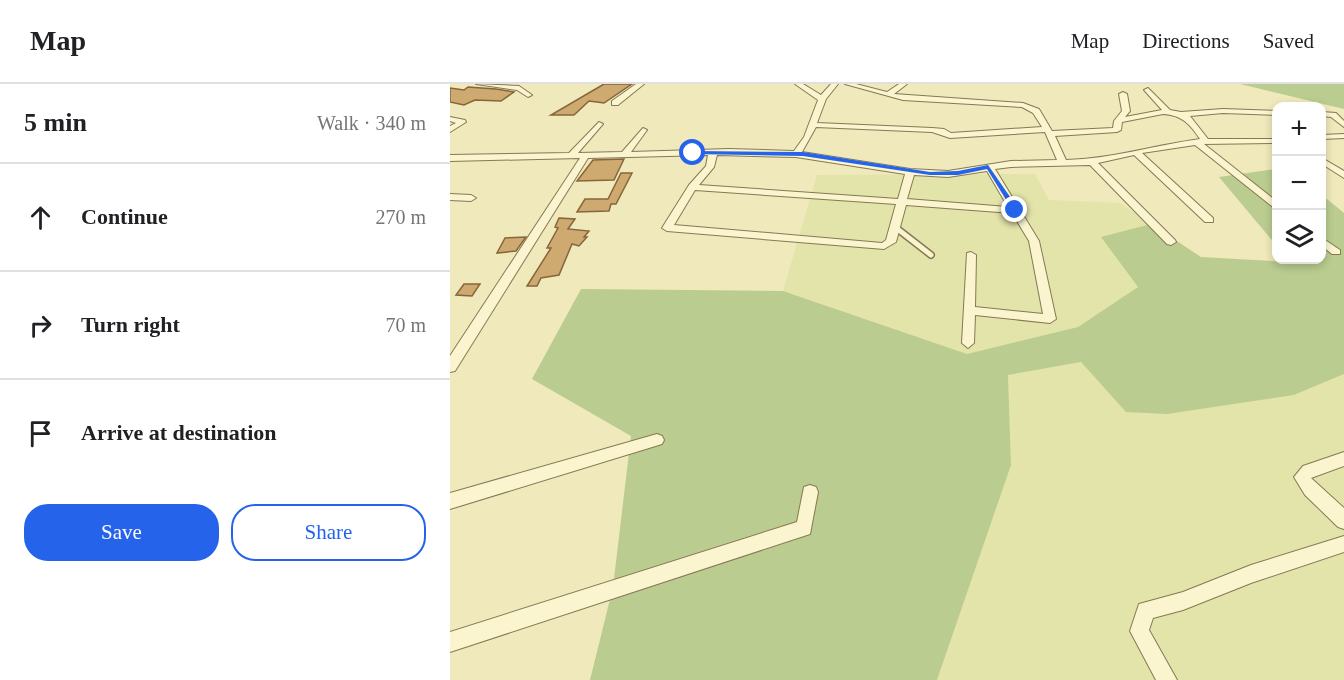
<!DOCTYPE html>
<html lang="en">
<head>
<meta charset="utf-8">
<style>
  :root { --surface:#fff; --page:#f2f2f2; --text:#202124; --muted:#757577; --line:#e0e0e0; --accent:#2563eb }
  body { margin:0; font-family:Georgia,serif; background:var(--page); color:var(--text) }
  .controls { position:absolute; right:18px; top:18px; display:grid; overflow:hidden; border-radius:12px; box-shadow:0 3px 9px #0003 }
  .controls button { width:54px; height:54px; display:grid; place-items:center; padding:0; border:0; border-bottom:2px solid var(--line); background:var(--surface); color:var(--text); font:30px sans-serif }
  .stop { position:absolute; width:18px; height:18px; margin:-14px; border:4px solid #2563eb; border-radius:50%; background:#fff }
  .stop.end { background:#2563eb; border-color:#fff; box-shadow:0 2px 6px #0008 }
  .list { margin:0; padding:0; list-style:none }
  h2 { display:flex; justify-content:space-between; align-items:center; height:78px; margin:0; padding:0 24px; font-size:26px }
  h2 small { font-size:20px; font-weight:400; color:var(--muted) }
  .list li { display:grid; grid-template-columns:39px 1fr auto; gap:18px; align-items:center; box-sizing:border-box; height:108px; padding:0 24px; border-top:2px solid var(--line) }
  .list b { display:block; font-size:22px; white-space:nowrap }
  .list em { font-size:20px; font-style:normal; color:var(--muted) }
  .actions { display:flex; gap:12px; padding:18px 24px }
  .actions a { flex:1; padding:14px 0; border:2px solid var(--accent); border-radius:24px; text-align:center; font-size:21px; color:var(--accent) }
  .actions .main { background:var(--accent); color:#fff }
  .icon { flex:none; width:33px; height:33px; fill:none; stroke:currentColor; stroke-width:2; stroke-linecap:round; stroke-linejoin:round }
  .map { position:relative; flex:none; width:894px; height:596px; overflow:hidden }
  header { display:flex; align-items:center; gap:36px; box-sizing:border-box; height:84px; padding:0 30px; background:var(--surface); border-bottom:2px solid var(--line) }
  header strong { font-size:28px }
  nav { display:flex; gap:33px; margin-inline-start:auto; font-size:21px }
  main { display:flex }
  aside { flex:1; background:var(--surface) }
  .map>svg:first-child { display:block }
</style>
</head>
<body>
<header>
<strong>Map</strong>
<nav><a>Map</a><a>Directions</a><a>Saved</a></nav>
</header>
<main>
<aside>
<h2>5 min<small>Walk · 340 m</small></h2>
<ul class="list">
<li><svg class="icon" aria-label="ahead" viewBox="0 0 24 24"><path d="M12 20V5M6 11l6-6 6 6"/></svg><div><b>Continue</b></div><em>270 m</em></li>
<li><svg class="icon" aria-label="right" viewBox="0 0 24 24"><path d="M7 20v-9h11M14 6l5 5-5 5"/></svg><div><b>Turn right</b></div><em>70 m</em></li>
<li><svg class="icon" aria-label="arrive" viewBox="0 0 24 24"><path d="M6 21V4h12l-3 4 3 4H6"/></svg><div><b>Arrive at destination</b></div></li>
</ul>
<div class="actions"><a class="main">Save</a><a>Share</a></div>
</aside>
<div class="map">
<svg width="894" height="596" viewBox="0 0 894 596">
  <rect width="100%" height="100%" fill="#efe9bb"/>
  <!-- farmland -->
  <path fill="#e3e4a9" d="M585,90L599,116L670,119L701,140L652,154L688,203L628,243L517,270L333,207L367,91Z
    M631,278L676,328L844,311L894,290V596H487L561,381L558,291Z"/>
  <!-- green -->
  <path fill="#bacc8f" d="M790,0H894V25Z
    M826,85V161L769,93Z
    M872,111L894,129V290L844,311L717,330L676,328L631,278L558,291L561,381L487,596H140L163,503L181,352L82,295L131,205L333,207L517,270L628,243L688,203L651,153L701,140L751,173L840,178L838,176H872Z"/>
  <!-- building -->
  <path fill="#cea970" stroke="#86663a" stroke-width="1.5" d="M154,0H182L154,19L139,17L124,31H101Z
    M18,3L46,5L64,8L51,17L25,16L14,21L0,18V4L14,6Z
    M174,75L164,96L127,97L143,76Z
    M171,89H182L166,120H161L159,127L127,128L135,115H158Z
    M109,134L125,135L118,145L139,147L134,153H137L129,162L122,160L109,191L91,194L87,202H77L101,164H97L108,144L105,143Z
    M76,153L66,167L47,169L55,154Z
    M14,200H30L22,212L6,211Z"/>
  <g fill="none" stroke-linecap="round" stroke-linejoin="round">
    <!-- lane casing -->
    <g stroke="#867855" stroke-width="8">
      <path id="lane" d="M445,143L481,171"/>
    </g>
    <!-- street casing -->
    <g stroke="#867855" stroke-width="2">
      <path id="street" d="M26,0L69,2L82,11L78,13L67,6Z
        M186,0H194L168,21H162V17Z
        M345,0H353L371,11L381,0H388L376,15L367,39L482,44L494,45L501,49L592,43L583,29L572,23L453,16L395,0H406L437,8L449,0H457L444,10L573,19L589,25L602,47L663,44L664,37L672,27L669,10L673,8L677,10L680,27L675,33L712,26L694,6L698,4L720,26L731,28L773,25L826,27V31L773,29L740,32L758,55H826V59L754,60L826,117V124L823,123L745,61L692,69L763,134V138H755L684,71L648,79L725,156L726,158L721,161L717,160L640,81L561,83L545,85L589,157L606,235L600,239L525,231L524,259L518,264L512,259L517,169L521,168L526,171L525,223L593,230L579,157L562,129L456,121L446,158L434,165L217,147L212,144L239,101L256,82L258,71L138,74L5,287L0,288V272L130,74L0,77V71L119,69L149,38L153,40L128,69L172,68L193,44L197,46L181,68L279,65L344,67L354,53L368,16ZM713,30C732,31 740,40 750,55C705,61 661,75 616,76L605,52L667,48L671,46L672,38ZM366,43L482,48L500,54L595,48L607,76L561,77L498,87L460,85L352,68ZM267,71L346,73L455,90L448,115L249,101L264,83ZM537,87L558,123L457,115L464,91L498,93ZM245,106L446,120L436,156L432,159L224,141Z
        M872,28L886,29L894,37V43L881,33L872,32Z
        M0,33L15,36L16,38L0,48V42L6,39L0,37Z
        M894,50V54L872,55V51Z
        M872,74L894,87V94L872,80Z
        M0,110L21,111L26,114L21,117L0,116Z
        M872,154L890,166V170H882L872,162Z
        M207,350L212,352L214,356L212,360L0,425V409Z
        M894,368V382L861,394L894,424V445L888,443L855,411L844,393L853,382Z
        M360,401L366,403L368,408L360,450L0,568V548L347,438L354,403Z
        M894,452V468L801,499L733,526L703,534L699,546L727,596H706L680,547L689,520L733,508L801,481Z"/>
    </g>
    <!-- lane -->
    <use href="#lane" stroke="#faf5ce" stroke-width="5"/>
    <!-- street -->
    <use href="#street" fill="#faf5ce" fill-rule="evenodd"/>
  </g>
  <!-- route -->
  <path fill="#2563eb" d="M243,67L353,68L480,88L508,87L538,81L569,126L563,127L537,85L508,91H480L353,72L241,70Z"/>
</svg>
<div class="controls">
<button>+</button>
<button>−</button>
<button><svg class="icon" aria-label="layers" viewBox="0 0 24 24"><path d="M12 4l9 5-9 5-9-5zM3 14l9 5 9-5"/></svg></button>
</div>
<div class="stop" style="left:243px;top:69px"></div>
<div class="stop end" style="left:565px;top:126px"></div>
</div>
</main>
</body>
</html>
